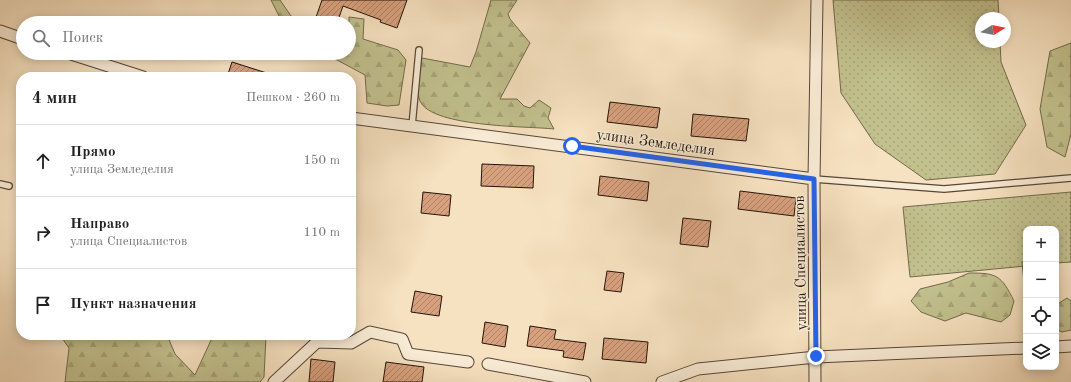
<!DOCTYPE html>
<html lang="ru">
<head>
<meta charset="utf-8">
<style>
  :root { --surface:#fff; --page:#f6f6f6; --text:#222; --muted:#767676; --line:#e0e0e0 }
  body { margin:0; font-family:"Old Standard TT",serif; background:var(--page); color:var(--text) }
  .controls { position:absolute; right:12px; bottom:12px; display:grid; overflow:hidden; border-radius:8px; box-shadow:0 2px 10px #0003 }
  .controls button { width:36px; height:36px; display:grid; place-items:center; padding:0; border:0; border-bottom:1px solid var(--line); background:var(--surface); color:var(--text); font:20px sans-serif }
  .compass { position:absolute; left:975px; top:12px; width:36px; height:36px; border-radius:50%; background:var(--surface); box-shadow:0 2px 10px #0003; rotate:80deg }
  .stop { position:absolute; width:12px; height:12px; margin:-9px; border:3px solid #2563eb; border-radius:50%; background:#fff }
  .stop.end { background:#2563eb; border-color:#fff; box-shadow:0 1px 4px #0008 }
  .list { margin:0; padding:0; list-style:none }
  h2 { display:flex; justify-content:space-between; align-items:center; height:52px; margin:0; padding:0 16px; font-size:17px }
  h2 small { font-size:13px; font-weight:400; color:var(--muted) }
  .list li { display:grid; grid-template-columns:26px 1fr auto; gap:12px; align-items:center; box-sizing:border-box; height:72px; padding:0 16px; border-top:1px solid var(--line) }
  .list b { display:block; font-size:15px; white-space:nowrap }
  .list p { margin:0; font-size:13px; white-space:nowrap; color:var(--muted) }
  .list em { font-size:13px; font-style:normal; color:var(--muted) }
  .icon { flex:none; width:22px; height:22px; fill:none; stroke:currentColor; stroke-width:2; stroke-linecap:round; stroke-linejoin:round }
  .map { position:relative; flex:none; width:1071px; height:382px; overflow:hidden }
  .search { position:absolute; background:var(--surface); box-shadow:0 2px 10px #0003; left:16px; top:16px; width:340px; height:44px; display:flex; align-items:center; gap:10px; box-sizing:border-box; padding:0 14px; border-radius:22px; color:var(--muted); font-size:15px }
  .panel { position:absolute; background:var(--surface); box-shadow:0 2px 10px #0003; left:16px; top:72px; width:340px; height:268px; border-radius:16px }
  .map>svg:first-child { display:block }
</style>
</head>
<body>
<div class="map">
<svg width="1071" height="382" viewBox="0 0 1071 382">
  <defs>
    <pattern id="green-dots" width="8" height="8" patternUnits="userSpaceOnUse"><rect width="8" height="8" fill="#c2c18e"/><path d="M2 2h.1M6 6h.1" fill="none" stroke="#a6a579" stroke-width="1.8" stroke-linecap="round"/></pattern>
    <pattern id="forest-firs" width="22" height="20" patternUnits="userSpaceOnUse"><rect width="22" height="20" fill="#c2c18e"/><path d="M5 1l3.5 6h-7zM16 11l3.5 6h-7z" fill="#a6a579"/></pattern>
    <pattern id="building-hatch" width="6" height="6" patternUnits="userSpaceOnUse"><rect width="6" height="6" fill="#d8a17e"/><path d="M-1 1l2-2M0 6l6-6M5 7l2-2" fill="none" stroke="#af8265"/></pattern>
  </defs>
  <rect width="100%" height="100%" fill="#f6e1c0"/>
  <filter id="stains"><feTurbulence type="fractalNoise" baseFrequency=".005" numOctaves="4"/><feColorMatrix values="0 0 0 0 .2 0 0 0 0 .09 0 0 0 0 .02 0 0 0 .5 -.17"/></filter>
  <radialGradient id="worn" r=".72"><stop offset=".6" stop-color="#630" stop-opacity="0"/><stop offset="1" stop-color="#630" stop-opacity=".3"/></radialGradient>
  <!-- green -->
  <path fill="url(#green-dots)" stroke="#726a4c" d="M833,0H998L999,18H981V42H1000L1001,62L1026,125L995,174L926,180L875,144L841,93Z
    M1071,192V262L1056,263V229H1026V266L910,277L903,207Z"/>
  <!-- forest -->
  <path fill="url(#forest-firs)" stroke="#726a4c" d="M271,0H280L291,16L303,23H277L279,16Z
    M491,0H517L508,14L510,19L530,43L500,99H517L524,106L530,108L539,100L551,108L548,118L554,129C529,126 425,128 419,98C416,86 420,70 422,58L470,67L476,52Z
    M349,17L364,19L363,39L398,50L406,60L399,105L387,106L367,103L365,75L324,53H349Z
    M1071,43V134L1065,157L1047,147L1040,109L1050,51Z
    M1026,260V285L1024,283L1022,262Z
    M969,273C997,273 1001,275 1014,301L1010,315L1001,322L966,313L945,321L921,312L911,301L920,289L948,282Z
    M1067,298L1071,301V330L1062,332L1056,329V305Z
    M60,335H167L175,354L195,375L212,338L217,335H264L266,336L264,377L260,382H65L69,348Z"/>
  <!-- building -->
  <path fill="url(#building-hatch)" stroke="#23130a" d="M322,0H407L397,28L380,22L381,20L343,6L337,23H314Z
    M232,62L273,75L272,77H227Z
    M610,102L660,108L657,128L607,122Z
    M693,114L749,119L746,141L691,136Z
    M482,164L534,166L533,188L481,186Z
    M600,176L649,182L647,201L598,195Z
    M740,191L796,198L794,216L738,209Z
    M423,192L451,195L449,216L421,213Z
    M683,218L711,221L708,247L680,244Z
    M607,271L624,273L621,292L604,290Z
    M415,291L442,296L439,316L411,312Z
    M485,322L508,326L505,347L482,343Z
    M530,326L556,330L554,339L586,343L583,360L563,357L564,351L527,346Z
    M604,338L648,342L646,363L602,359Z
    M311,359L335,362L333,382H309Z
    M386,362L424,367L422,382H383Z"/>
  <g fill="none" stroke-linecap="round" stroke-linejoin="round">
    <!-- service casing -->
    <g stroke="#584638" stroke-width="8">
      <path id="service" d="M412,126L419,50
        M814,179L944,189L1071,178
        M0,184L9,186"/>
    </g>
    <!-- minor casing -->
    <g stroke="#584638" stroke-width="13">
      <path id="minor" d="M0,31L23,39
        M68,53L143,77
        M351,118L814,179
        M1056,347L1071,346
        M488,364L585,382
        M274,382L317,342L351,343L370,332L402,339L408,354L468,362
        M662,382L698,369L816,357L1026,348
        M815,382L814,179L817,0"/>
    </g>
    <!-- service -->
    <use href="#service" stroke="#f9ecd6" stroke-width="5.5"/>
    <!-- minor -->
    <use href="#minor" stroke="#f9ecd6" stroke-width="11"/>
  </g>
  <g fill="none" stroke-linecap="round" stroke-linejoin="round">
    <!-- route -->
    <path stroke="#2563eb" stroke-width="5" d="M572,146L814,179L816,356"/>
  </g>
  <g text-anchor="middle" stroke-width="3" stroke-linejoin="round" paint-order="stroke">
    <!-- street labels -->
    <g font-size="15" fill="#23130a" stroke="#f9ecd6">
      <text transform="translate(656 142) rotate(8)" y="5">улица Земледелия</text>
      <text transform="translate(800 263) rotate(-91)" y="5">улица Специалистов</text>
    </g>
  </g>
  <rect width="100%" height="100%" filter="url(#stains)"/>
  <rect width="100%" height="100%" fill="url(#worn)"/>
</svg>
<div class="controls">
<button>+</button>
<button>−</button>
<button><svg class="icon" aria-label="locate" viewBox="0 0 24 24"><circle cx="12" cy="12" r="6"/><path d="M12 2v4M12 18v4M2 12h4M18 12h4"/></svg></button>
<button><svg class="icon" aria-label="layers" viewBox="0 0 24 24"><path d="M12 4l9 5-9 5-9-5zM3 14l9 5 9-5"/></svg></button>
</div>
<svg class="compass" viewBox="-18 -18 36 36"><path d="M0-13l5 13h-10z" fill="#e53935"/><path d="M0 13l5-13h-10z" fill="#767676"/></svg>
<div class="stop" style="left:572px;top:146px"></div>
<div class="stop end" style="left:816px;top:356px"></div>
<div class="search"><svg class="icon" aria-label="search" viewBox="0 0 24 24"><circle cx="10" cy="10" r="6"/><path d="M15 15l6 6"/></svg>Поиск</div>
<section class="panel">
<h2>4 мин<small>Пешком · 260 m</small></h2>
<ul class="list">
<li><svg class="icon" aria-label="ahead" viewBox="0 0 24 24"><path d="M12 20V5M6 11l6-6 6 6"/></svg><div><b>Прямо</b><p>улица Земледелия</p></div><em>150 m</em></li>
<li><svg class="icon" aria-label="right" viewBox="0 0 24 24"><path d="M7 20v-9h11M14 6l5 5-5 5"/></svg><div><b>Направо</b><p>улица Специалистов</p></div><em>110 m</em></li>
<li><svg class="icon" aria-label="arrive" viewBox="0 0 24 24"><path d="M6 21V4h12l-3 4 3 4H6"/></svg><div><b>Пункт назначения</b></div></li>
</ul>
</section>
</div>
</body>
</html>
